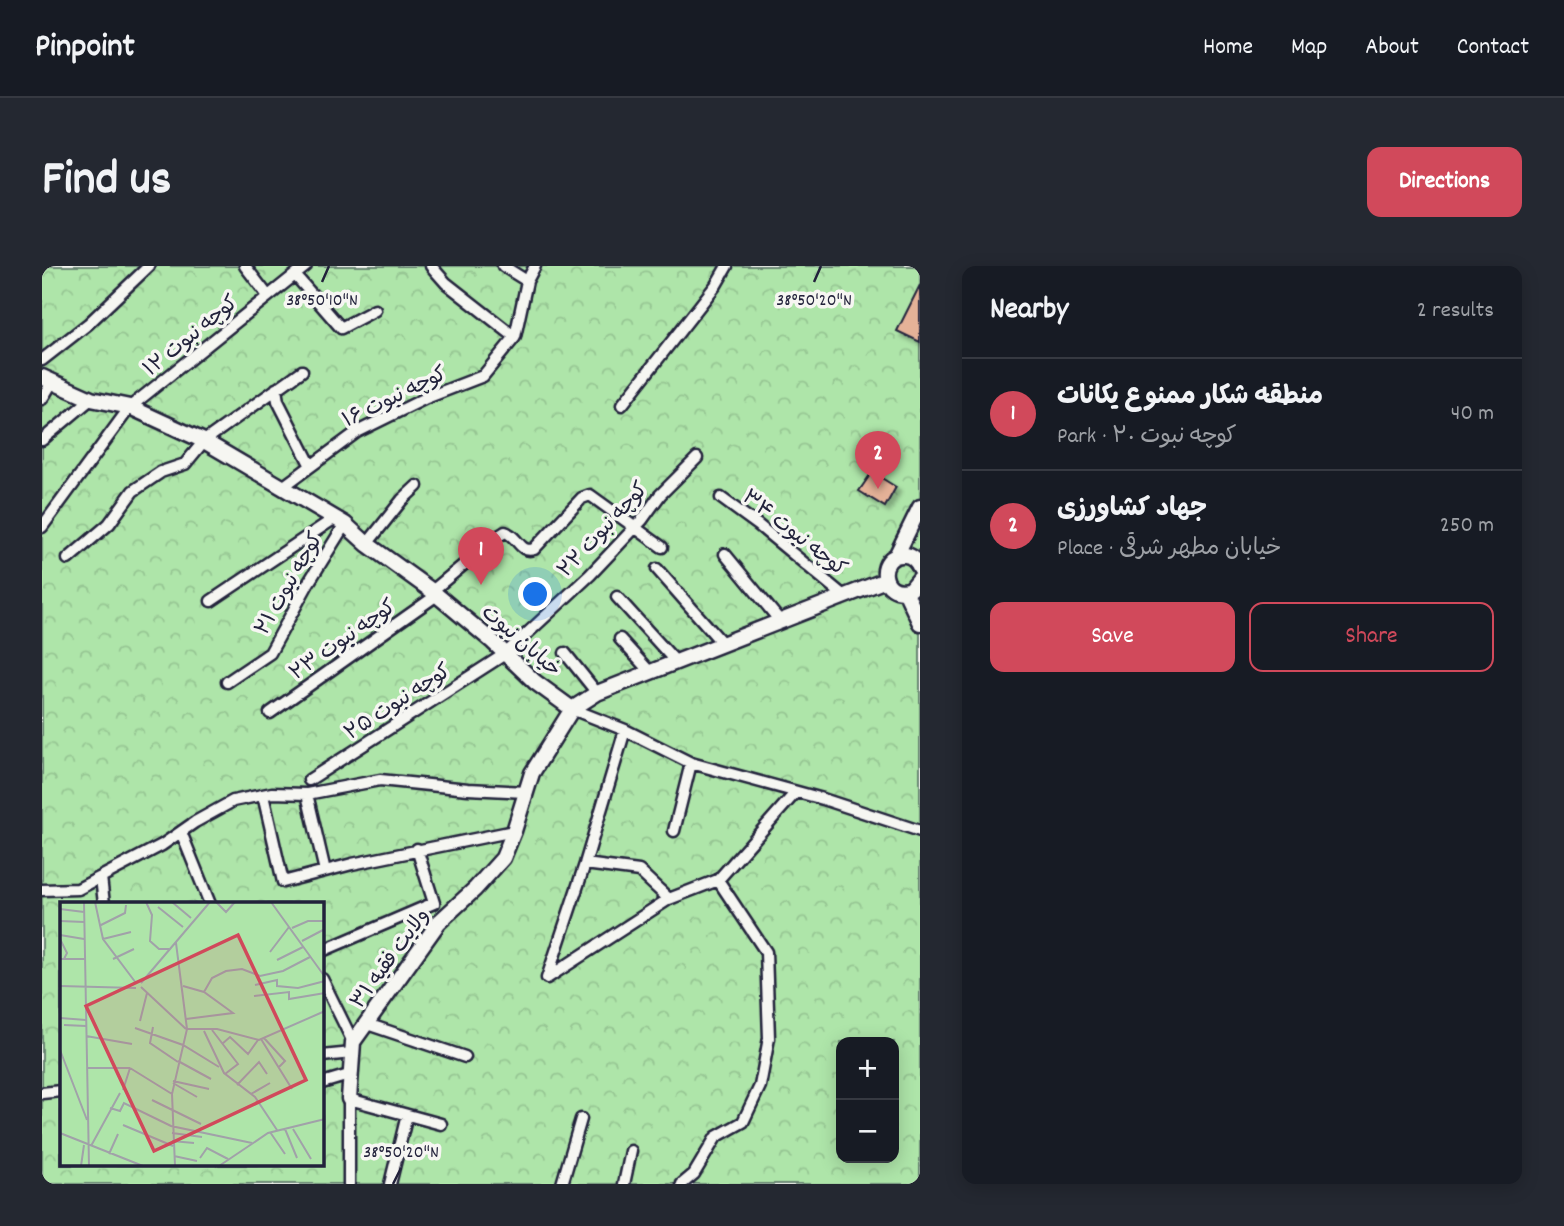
<!DOCTYPE html>
<html lang="en">
<head>
<meta charset="utf-8">
<style>
  :root { --surface:#171b24; --page:#242831; --text:#f1f3f6; --muted:#9ea1a6; --line:#363941; --accent:#d1495b }
  body { margin:0; font-family:Dekko,"Playpen Sans Arabic",sans-serif; background:var(--page); color:var(--text) }
  .controls { position:absolute; right:21px; bottom:21px; display:grid; overflow:hidden; border-radius:14px; box-shadow:0 4px 18px #0003 }
  .controls button { width:63px; height:63px; display:grid; place-items:center; padding:0; border:0; border-bottom:2px solid var(--line); background:var(--surface); color:var(--text); font:35px sans-serif }
  .you { position:absolute; left:494px; top:329px; width:24px; height:24px; margin:-18px; border:5px solid #fff; border-radius:50%; background:#1a73e8; box-shadow:0 0 0 10px #1a73e833 }
  .badge { display:grid; place-items:center; width:46px; height:46px; border-radius:50%; background:var(--accent); color:#fff; font-size:23px; font-weight:700 }
  .pin { position:absolute; translate:-50% -58px; filter:drop-shadow(0 2px 4px #0008) }
  .pin::after { content:''; position:absolute; top:37px; width:24px; height:21px; background:inherit; clip-path:polygon(0 0,100% 0,50% 100%) }
  .list { margin:0; padding:0; list-style:none }
  h2 { display:flex; justify-content:space-between; align-items:center; height:91px; margin:0; padding:0 28px; font-size:30px }
  h2 small { font-size:23px; font-weight:400; color:var(--muted) }
  .list li { display:grid; grid-template-columns:46px 1fr auto; gap:21px; align-items:center; box-sizing:border-box; height:112px; padding:0 28px; border-top:2px solid var(--line) }
  .list b { display:block; font-size:26px; white-space:nowrap }
  .list p { margin:0; font-size:23px; white-space:nowrap; color:var(--muted) }
  .list em { font-size:23px; font-style:normal; color:var(--muted) }
  .actions { display:flex; gap:14px; padding:21px 28px }
  .actions a { flex:1; padding:16px 0; border:2px solid var(--accent); border-radius:14px; text-align:center; font-size:24px; color:var(--accent) }
  .actions .main { background:var(--accent); color:#fff }
  .map { position:relative; flex:none; width:878px; height:918px; overflow:hidden; border-radius:14px }
  header { display:flex; align-items:center; gap:42px; box-sizing:border-box; height:98px; padding:0 35px; background:var(--surface); border-bottom:2px solid var(--line) }
  header strong { font-size:33px }
  nav { display:flex; gap:38px; margin-inline-start:auto; font-size:24px }
  .intro { display:flex; align-items:center; justify-content:space-between; box-sizing:border-box; height:168px; padding:0 42px }
  h1 { margin:0; font-size:49px }
  .button { padding:18px 32px; border-radius:14px; background:var(--accent); color:#fff; font-size:24px; font-weight:700 }
  main { display:flex; gap:42px; padding:0 42px }
  aside { flex:1; background:var(--surface); border-radius:14px; box-shadow:0 4px 18px #0003 }
  .map>svg:first-child { display:block }
</style>
</head>
<body>
<header>
<strong>Pinpoint</strong>
<nav><a>Home</a><a>Map</a><a>About</a><a>Contact</a></nav>
</header>
<div class="intro"><h1>Find us</h1><a class="button">Directions</a></div>
<main>
<div class="map">
<svg width="878" height="918" viewBox="0 0 878 918">
  <defs>
    <pattern id="park-crowns" width="20" height="18" patternUnits="userSpaceOnUse" patternTransform="scale(1.75)"><rect width="20" height="18" fill="#aee5a9"/><path d="M2 6a3 3 0 1 1 6 0M12 15a3 3 0 1 1 6 0" fill="none" stroke="#95c492"/></pattern>
    <filter id="shadow"><feDropShadow dx="4.5" dy="4.5" stdDeviation="2" flood-color="#0004"/></filter>
  </defs>
  <rect width="100%" height="100%" fill="#f6f6f2"/>
  <filter id="ink" filterUnits="userSpaceOnUse"><feTurbulence type="fractalNoise" baseFrequency=".0143" numOctaves="2"/><feDisplacementMap in="SourceGraphic" scale="14" xChannelSelector="R" yChannelSelector="G"/><feConvolveMatrix kernelMatrix="1 2 1 2 8 2 1 2 1" color-interpolation-filters="sRGB"/></filter>
  <g filter="url(#ink)">
    <!-- park -->
    <path fill="url(#park-crowns)" stroke="#688472" stroke-width="2" fill-rule="evenodd" d="M0,0H878V918H0ZM19,638H280V899H19ZM799,776H852V892H799Z"/>
    <!-- building -->
    <path fill="#e5b298" stroke="#22223b" stroke-width="2" filter="url(#shadow)" d="M878,19V76L855,65Z
      M830,206L854,221L843,241L817,225Z"/>
    <g fill="none" stroke-linecap="round" stroke-linejoin="round">
      <!-- street casing -->
      <g stroke="#22223b" stroke-width="15">
        <path id="street" d="M203,0L226,30
          M389,0L404,17L473,71
          M461,0L485,15
          M253,9L299,62L333,44
          M0,94L46,58L107,0
          M234,123L236,135L269,200
          M0,133L11,115
          M580,139L674,19L685,0
          M0,174L49,133
          M242,220L315,166L384,132L441,110L473,71L485,15L493,0
          M679,232L716,259L802,330
          M0,261L88,141L264,0
          M325,278L360,234L375,220
          M683,288L738,355
          M26,293L67,258L91,225L119,206L143,198L162,175L260,105
          M615,303L681,378
          M390,325L455,271L463,266C476,270 478,288 492,283L540,232L548,229L620,281
          M575,331L634,396
          M169,335L293,252
          M578,373L608,406
          M523,387L555,427
          M185,416L228,387L267,316L303,258
          M530,443L583,464L649,497L781,533L878,565
          M228,447L395,329
          M583,464L543,598L505,712L627,633L676,614L754,526
          M267,514L463,388L548,309L600,254L618,229L655,192
          M265,528L283,605
          M221,529L241,616L310,598L472,565
          M632,565L649,497
          M139,566L168,638
          M543,598L597,605L627,633
          M59,611L62,638
          M0,624L36,623L120,579L153,556L191,535L230,527L265,528L338,514L426,523L484,526
          M280,685L392,637L375,583
          M280,713L311,776
          M325,758L423,791
          M280,790L310,787
          M280,817L307,809
          M0,827L19,825
          M307,918V833L399,858
          M348,918L365,849
          M520,918L539,853
          M582,918L589,885
          M640,918L652,908L674,871L701,856L718,820L727,772L724,686L676,614"/>
      </g>
      <!-- secondary casing -->
      <g stroke="#22223b" stroke-width="19">
        <path id="secondary" d="M0,111L49,133L88,141L162,175L303,258L325,278L390,325L451,376L493,416L530,443
          M854,290L878,241
          M878,302C875,295 870,289 862,289C834,287 837,334 869,323L878,312
          M863,325L878,357
          M307,833L311,776L397,656L433,623L461,592L472,565L490,507L530,443L555,427L844,314"/>
      </g>
      <!-- street -->
      <use href="#street" stroke="#f6f6f2" stroke-width="10"/>
      <!-- secondary -->
      <use href="#secondary" stroke="#f6f6f2" stroke-width="14"/>
    </g>
  </g>
  <!-- ticks -->
  <path fill="none" stroke="#22223b" stroke-width="2.5" d="M280,16L287,0M772,16L779,0M351,918L359,902"/>
  <g text-anchor="middle" stroke-width="7" stroke-linejoin="round" paint-order="stroke">
    <!-- street labels -->
    <g font-size="21" fill="#22223b" stroke="#f6f6f2">
      <text transform="translate(148 69) rotate(-39)" y="7">کوچه نبوت ۱۲</text>
      <text transform="translate(352 130) rotate(-26)" y="7">کوچه نبوت ۱۶</text>
      <text transform="translate(560 263) rotate(-47)" y="7">کوچه نبوت ۲۲</text>
      <text transform="translate(753 266) rotate(38)" y="7">کوچه نبوت ۳۴</text>
      <text transform="translate(246 317) rotate(-60)" y="7">کوچه نبوت ۲۱</text>
      <text transform="translate(300 373) rotate(-35)" y="7">کوچه نبوت ۲۳</text>
      <text transform="translate(480 374) rotate(41)" y="7">خیابان نبوت</text>
      <text transform="translate(355 435) rotate(-33)" y="7">کوچه نبوت ۲۵</text>
      <text transform="translate(347 692) rotate(-54)" y="7">ولایت فقیه ۳۱</text>
    </g>
  </g>
  <!-- overview -->
  <g transform="translate(18 636)">
    <rect width="264" height="264" fill="#f6f6f2"/>
    <path d="M0,0H264V264H0Z" fill="#aee5a9"/>
    <path fill="none" stroke="#a1a1a9" stroke-width="2" d="M24,0L29,264M35,0L43,37L76,81M86,0L92,13L90,39L99,47H109M112,0L131,16M156,0L166,10L175,0M211,0L265,75M98,5L123,25M0,7L24,10M0,19L24,20M41,23L65,11L66,3M232,26L248,19H265M0,33L24,37M0,37L7,51L4,57M43,37L71,30M242,39L263,28M210,50L229,25M0,57H25M53,57L74,47M217,58L243,45M81,81L150,0M195,83L217,78V84L238,86L265,79M0,84L76,86M123,84L144,90L173,111L126,117M81,85L126,127M144,90L152,76L166,69L182,67L200,74L223,69L250,55M194,94L229,90V97L265,91M0,116L26,118M80,119L87,91M4,123L26,124M93,125L90,141L118,160M75,126L123,143L159,165M127,127H157L199,138L265,109M152,128L178,162L165,172M144,129L164,171L195,195L217,228M26,134L72,142M204,136L225,159L218,166M201,137L232,187M162,142L170,135L188,152L198,138M0,148L27,218M118,159L151,177M27,166H70M70,166L112,192M113,179L149,187M113,181L137,195M177,183L199,160L207,172M63,188L70,166M191,192L210,181M92,198L141,222M50,206L60,209L64,201L111,224L192,241M63,223L113,244M225,227L237,256M233,227L251,257M210,230L225,252M0,231L83,264M112,231L142,235M112,239L134,241M31,244L60,191M49,252L58,232M114,254L137,259M140,256L147,246L168,257M21,264L24,243M115,264L112,192L127,127L116,41M159,264L208,231L265,217"/>
    <path fill="#d1495b" fill-opacity="0.15" stroke="#d1495b" stroke-width="3.5" d="M178,33L246,178L94,249L26,104Z"/>
    <rect width="264" height="264" fill="none" stroke="#22223b" stroke-width="3.5"/>
  </g>
  <g font-size="18" text-anchor="middle" fill="#22223b" stroke="#f6f6f2" stroke-width="7" stroke-linejoin="round" paint-order="stroke">
    <text x="280" y="39">38°50'10"N</text>
    <text x="772" y="39">38°50'20"N</text>
    <text x="359" y="891">38°50'20"N</text>
  </g>
</svg>
<div class="controls">
<button>+</button>
<button>−</button>
</div>
<div class="you"></div>
<div class="pin badge" style="left:439px;top:319px">1</div>
<div class="pin badge" style="left:836px;top:223px">2</div>
</div>
<aside>
<h2>Nearby<small>2 results</small></h2>
<ul class="list">
<li><span class="badge">1</span><div><b>منطقه شکار ممنوع یکانات</b><p>Park · کوچه نبوت ۲۰</p></div><em>40 m</em></li>
<li><span class="badge">2</span><div><b>جهاد کشاورزی</b><p>Place · خیابان مطهر شرقی</p></div><em>250 m</em></li>
</ul>
<div class="actions"><a class="main">Save</a><a>Share</a></div>
</aside>
</main>
</body>
</html>
